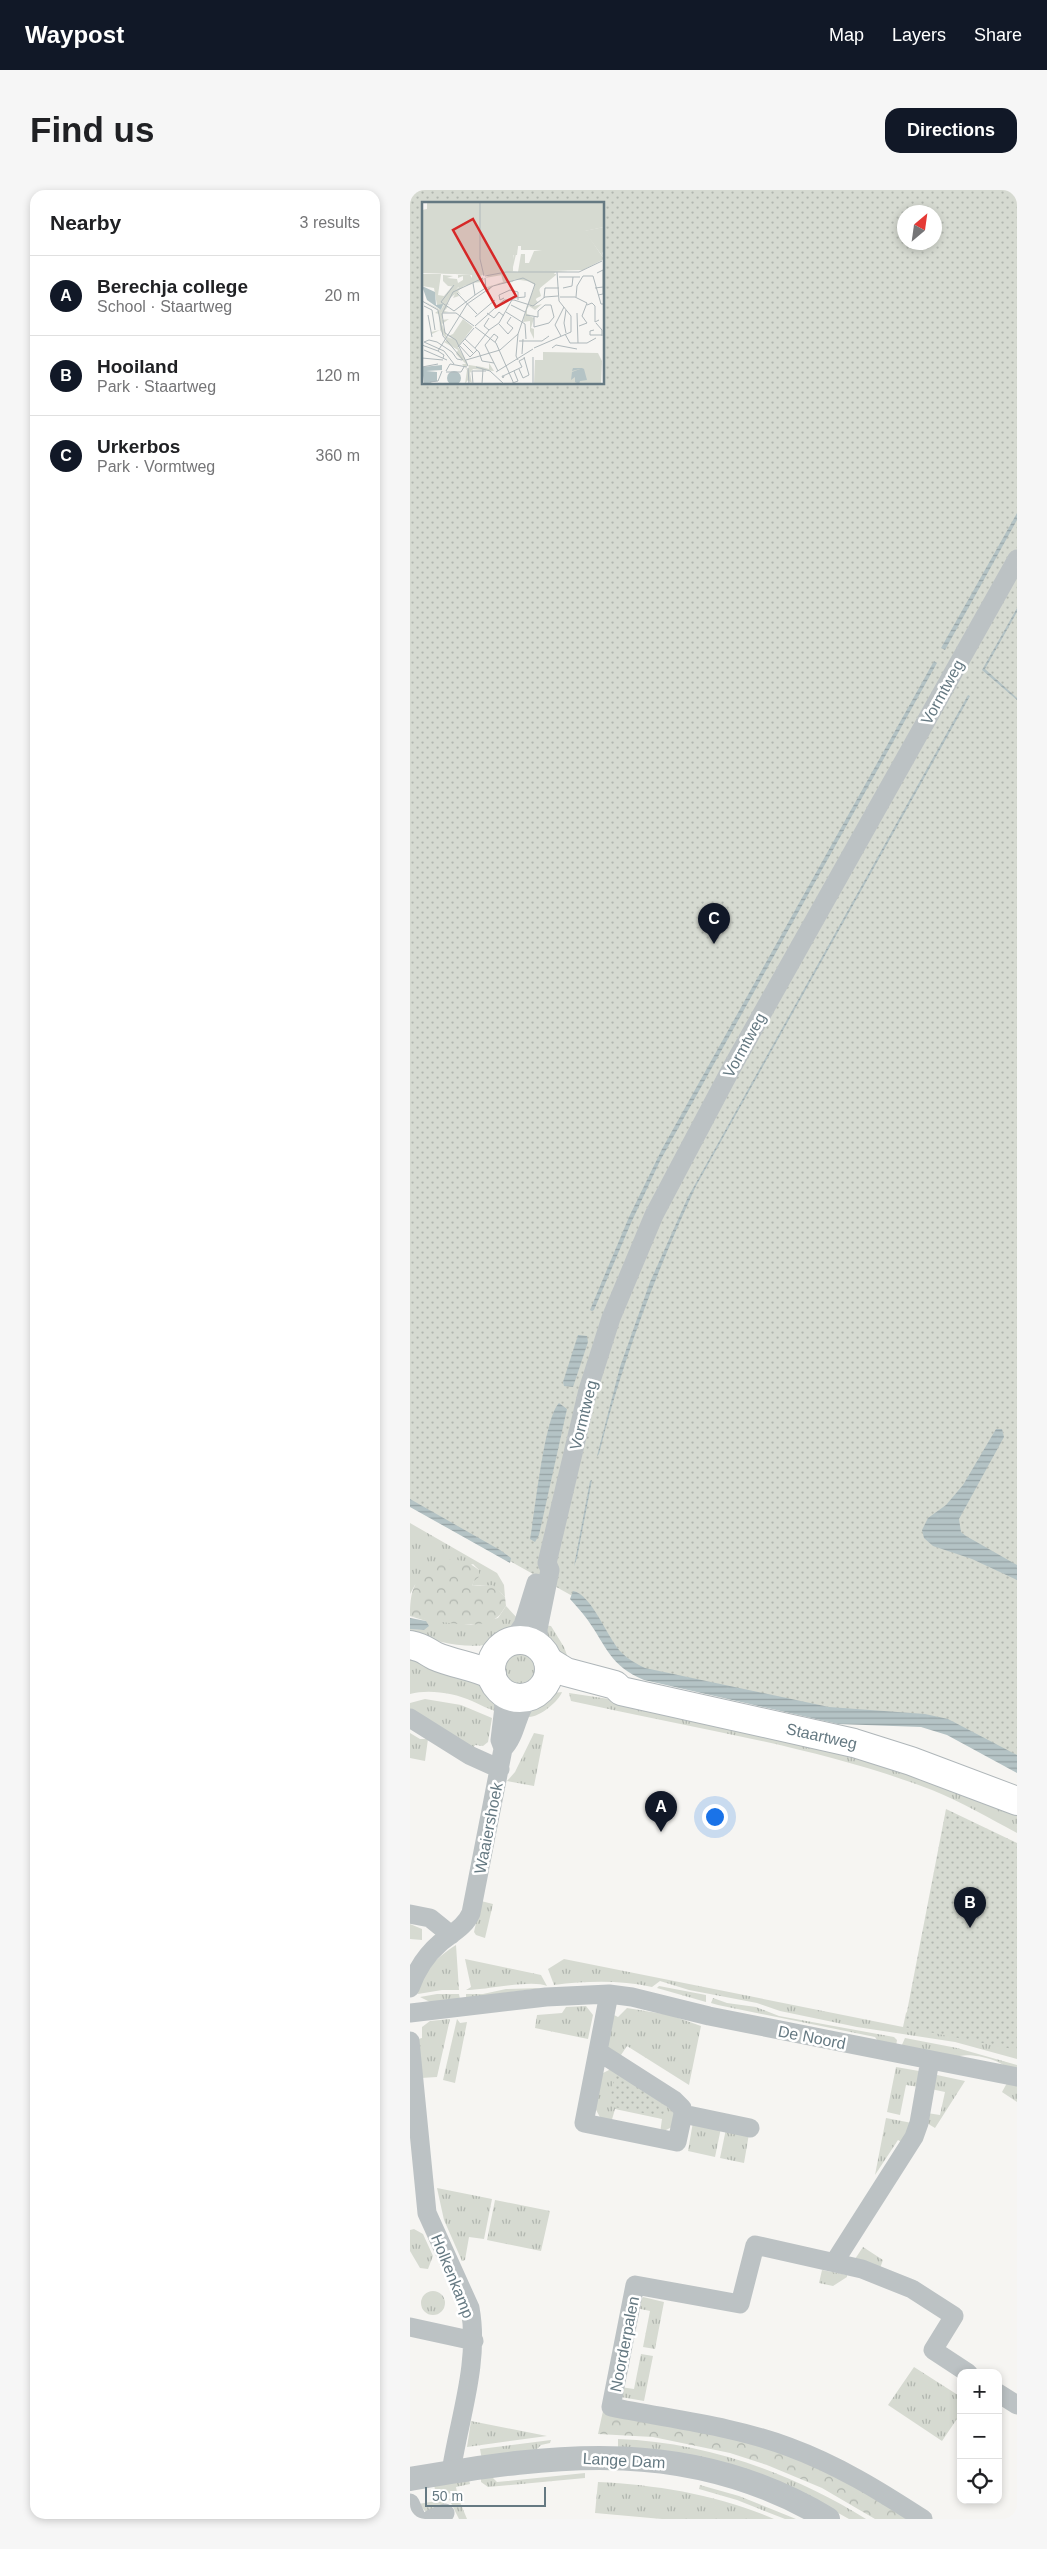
<!DOCTYPE html>
<html lang="en">
<head>
<meta charset="utf-8">
<style>
  :root { --surface:#fff; --page:#f6f6f6; --text:#202124; --muted:#757577; --line:#e0e0e0; --accent:#111827 }
  body { margin:0; font-family:Helvetica,sans-serif; background:var(--page); color:var(--text) }
  .controls { position:absolute; right:15px; bottom:15px; display:grid; overflow:hidden; border-radius:10px; box-shadow:0 2px 8px #0003 }
  .controls button { width:45px; height:45px; display:grid; place-items:center; padding:0; border:0; border-bottom:1px solid var(--line); background:var(--surface); color:var(--text); font:25px sans-serif }
  .compass { position:absolute; left:487px; top:15px; width:45px; height:45px; border-radius:50%; background:var(--surface); box-shadow:0 2px 8px #0003; rotate:29deg }
  .scale { position:absolute; left:15px; bottom:12px; width:121px; box-sizing:border-box; padding-left:5px; border:2px solid #657982; border-top:0; font-size:14px; line-height:18px; white-space:nowrap; color:#657982; -webkit-text-stroke:4px #fff; paint-order:stroke }
  .you { position:absolute; left:304px; top:1626px; width:18px; height:18px; margin:-12px; border:4px solid #fff; border-radius:50%; background:#1a73e8; box-shadow:0 0 0 8px #1a73e833 }
  .badge { display:grid; place-items:center; width:32px; height:32px; border-radius:50%; background:var(--accent); color:#fff; font-size:16px; font-weight:700 }
  .pin { position:absolute; translate:-50% -41px; filter:drop-shadow(0 1px 2px #0008) }
  .pin::after { content:''; position:absolute; top:26px; width:18px; height:15px; background:inherit; clip-path:polygon(0 0,100% 0,50% 100%) }
  .list { margin:0; padding:0; list-style:none }
  h2 { display:flex; justify-content:space-between; align-items:center; height:65px; margin:0; padding:0 20px; font-size:21px }
  h2 small { font-size:16px; font-weight:400; color:var(--muted) }
  .list li { display:grid; grid-template-columns:32px 1fr auto; gap:15px; align-items:center; box-sizing:border-box; height:80px; padding:0 20px; border-top:1px solid var(--line) }
  .list b { display:block; font-size:19px; white-space:nowrap }
  .list p { margin:0; font-size:16px; white-space:nowrap; color:var(--muted) }
  .list em { font-size:16px; font-style:normal; color:var(--muted) }
  .icon { flex:none; width:28px; height:28px; fill:none; stroke:currentColor; stroke-width:2; stroke-linecap:round; stroke-linejoin:round }
  .map { position:relative; flex:none; width:607px; height:2329px; overflow:hidden; border-radius:15px }
  header { display:flex; align-items:center; gap:30px; box-sizing:border-box; height:70px; padding:0 25px; background:var(--accent); color:#fff }
  header strong { font-size:24px }
  nav { display:flex; gap:28px; margin-inline-start:auto; font-size:18px }
  .intro { display:flex; align-items:center; justify-content:space-between; box-sizing:border-box; height:120px; padding:0 30px }
  h1 { margin:0; font-size:35px }
  .button { padding:12px 22px; border-radius:15px; background:var(--accent); color:#fff; font-size:18px; font-weight:700 }
  main { display:flex; gap:30px; padding:0 30px }
  aside { flex:1; background:var(--surface); border-radius:15px; box-shadow:0 2px 8px #0003 }
  .map>svg:first-child { display:block }
</style>
</head>
<body>
<header>
<strong>Waypost</strong>
<nav><a>Map</a><a>Layers</a><a>Share</a></nav>
</header>
<div class="intro"><h1>Find us</h1><a class="button">Directions</a></div>
<main>
<aside>
<h2>Nearby<small>3 results</small></h2>
<ul class="list">
<li><span class="badge">A</span><div><b>Berechja college</b><p>School · Staartweg</p></div><em>20 m</em></li>
<li><span class="badge">B</span><div><b>Hooiland</b><p>Park · Staartweg</p></div><em>120 m</em></li>
<li><span class="badge">C</span><div><b>Urkerbos</b><p>Park · Vormtweg</p></div><em>360 m</em></li>
</ul>
</aside>
<div class="map">
<svg width="607" height="2329" viewBox="0 0 607 2329">
  <defs>
    <pattern id="grass-tufts" width="24" height="20" patternUnits="userSpaceOnUse" patternTransform="scale(1.25)"><rect width="24" height="20" fill="#d6dad1"/><path d="M3 7l-1-3M5 7V3M7 7l1-3M15 17l-1-3M17 17v-4M19 17l1-3" fill="none" stroke="#b1b6af"/></pattern>
    <pattern id="forest-crowns" width="20" height="18" patternUnits="userSpaceOnUse" patternTransform="scale(1.25)"><rect width="20" height="18" fill="#d6dad1"/><path d="M2 6a3 3 0 1 1 6 0M12 15a3 3 0 1 1 6 0" fill="none" stroke="#b1b6af"/></pattern>
    <pattern id="park-dots" width="8" height="8" patternUnits="userSpaceOnUse" patternTransform="scale(1.25)"><rect width="8" height="8" fill="#d6dad1"/><path d="M2 2h.1M6 6h.1" fill="none" stroke="#b1b6af" stroke-width="1.8" stroke-linecap="round"/></pattern>
    <pattern id="water-rules" width="6" height="5" patternUnits="userSpaceOnUse" patternTransform="scale(1.25)"><rect width="6" height="5" fill="#b4c3c5"/><path d="M0 2.5h6" fill="none" stroke="#96a3a5"/></pattern>
  </defs>
  <rect width="100%" height="100%" fill="#f6f5f2"/>
  <!-- grass -->
  <path fill="url(#grass-tufts)" d="M0,1333L87,1383L94,1395L95,1407C85,1396 75,1394 62,1396L64,1390L69,1387V1380L63,1374L5,1395L0,1404Z
    M96,1416L109,1430C105,1435 101,1442 96,1446C70,1466 30,1450 0,1446V1439L14,1440L16,1431L0,1426L61,1435L88,1428Z
    M133,1435L141,1436L154,1457L158,1468L139,1459Z
    M94 1479a16 16 0 1 1 32 0a16 16 0 1 1-32 0Z
    M0,1465L76,1493L83,1505L88,1522C78,1519 71,1515 62,1511C44,1503 19,1499 0,1504Z
    M152,1502C149,1511 129,1528 118,1527C123,1511 135,1503 152,1502Z
    M159,1503L252,1517L379,1544L607,1618V1643C579,1628 552,1612 522,1600C406,1556 281,1538 161,1511Z
    M15,1509L51,1515L82,1528L78,1552L73,1556L65,1555L63,1559L0,1520V1513Z
    M0,1543L10,1549H18L15,1571L0,1568Z
    M124,1543L134,1545L124,1596L97,1591L105,1582Z
    M71,1711L83,1714L75,1748L66,1745L64,1742Z
    M607,1715V1869L545,1852L447,1837L370,1821L347,1813L279,1800L250,1791L242,1797C210,1790 177,1791 144,1795L138,1779L154,1769L493,1837L496,1823Z
    M0,1734L12,1739V1750L0,1749Z
    M46,1755L49,1800H32L8,1804C9,1782 29,1766 46,1755Z
    M55,1769L131,1785L137,1796C122,1789 75,1800 56,1800L61,1797Z
    M249,1796L296,1805V1812L247,1798Z
    M129,1798H133L56,1808V1804H73L96,1799Z
    M27,1804H49L50,1809L20,1812L10,1807Z
    M303,1808L317,1813L346,1817L369,1826L484,1847L487,1850L486,1856L469,1853L465,1847L308,1815L301,1813Z
    M176,1816L183,1825L178,1849L125,1838L127,1825L152,1823L156,1817Z
    M217,1818L260,1825L291,1836L279,1895L217,1856L209,1868L197,1856L204,1825L208,1827Z
    M40,1829L27,1887L11,1888L8,1849L12,1848V1837L20,1831Z
    M47,1829L50,1833L57,1832L45,1893L33,1890Z
    M495,1848L547,1858L607,1875V1879H598C590,1869 556,1861 544,1868L491,1857Z
    M486,1877L509,1881V1897L496,1895L490,1925L477,1922Z
    M201,1879L265,1922L262,1937L250,1943L252,1929L205,1919L201,1933L191,1929L185,1918L191,1884Z
    M527,1885L555,1891L525,1938L515,1932L517,1923L530,1925L535,1902L521,1899Z
    M597,1893H607V1912L592,1902Z
    M476,1928L502,1933L493,1953L488,1950L465,1985Z
    M283,1932L311,1938L305,1967L278,1961Z
    M316,1939L339,1944L334,1973L310,1968Z
    M27,1998L82,2009L74,2049L59,2047L55,2070L52,2071L34,2030Z
    M85,2010L140,2021L131,2061L77,2050Z
    M4,2039L13,2044L23,2066L18,2079L10,2078L0,2061V2040Z
    M453,2057L473,2070L470,2078L445,2069Z
    M412,2080L437,2085V2087L423,2096L409,2093Z
    M11 2113a12 12 0 1 1 24 0a12 12 0 1 1-24 0Z
    M233,2107L254,2112L245,2159L233,2157L240,2121L226,2118Z
    M231,2164L243,2166L234,2211L211,2207L210,2197L224,2199Z
    M504,2177L551,2207V2223L532,2251L478,2215Z
    M61,2231L137,2246L57,2257Z
    M208,2249C296,2252 382,2283 456,2329H439L421,2319L208,2258Z
    M141,2250L140,2253L131,2255L126,2260L72,2270L70,2259Z
    M175,2283V2288L78,2297L71,2292V2287L80,2285L87,2292Z
    M59,2289L60,2294L46,2297L47,2302L26,2306L24,2294Z
    M188,2292C249,2295 308,2305 364,2329H252L185,2323Z
    M290,2295L329,2306L386,2329H375L327,2310L289,2299Z
    M48,2307L57,2329H49L39,2309Z
    M33,2310L35,2317L16,2322L8,2314Z"/>
  <!-- forest -->
  <path fill="url(#forest-crowns)" d="M36,1369L56,1371L69,1380V1387L64,1391L62,1396L83,1395L95,1407L96,1416C93,1420 90,1426 86,1428C67,1442 23,1430 0,1426C0,1394 7,1385 36,1369Z
    M193,2221L329,2249L390,2267L497,2326L495,2329H465L412,2298L357,2275L320,2263L243,2247L188,2244Z"/>
  <!-- park -->
  <path fill="url(#park-dots)" fill-rule="evenodd" d="M0,0H607V1574L524,1529H456L236,1483L212,1470L166,1408L0,1315ZM14,14H194V194H14ZM494,22H524V52H494Z
    M536,1619L607,1653V1860L494,1837Z
    M205,1882L255,1915L253,1927L199,1916Z"/>
  <!-- water -->
  <path fill="url(#water-rules)" d="M607,323V330L535,460L531,458Z
    M607,418V422L575,479L607,508V510L572,480Z
    M524,471L527,473L250,971L221,1033L184,1120L182,1121L180,1120L219,1027L252,959Z
    M558,505L560,506L286,996C246,1083 212,1171 189,1264L187,1266L210,1177L240,1092L278,1007Z
    M168,1145L177,1146L178,1152L163,1197L154,1196L153,1192Z
    M149,1213L157,1219L129,1345L125,1352L120,1349C125,1324 134,1228 149,1213Z
    M586,1239H592L594,1247L549,1329L551,1342L556,1346L607,1375V1390L562,1369L523,1356L514,1348L512,1340L518,1328L536,1315L553,1295Z
    M182,1290L167,1368L164,1376L180,1291Z
    M0,1309L90,1360L101,1368L100,1373L0,1317Z
    M163,1401C182,1404 198,1450 212,1463C219,1470 227,1474 235,1478L419,1517L515,1524L538,1529L607,1565V1583L537,1545L511,1537L428,1534L234,1490C200,1476 197,1457 177,1429C172,1422 166,1416 160,1409Z
    M0,1428L16,1431L19,1436L14,1440L0,1439Z"/>
  <g fill="none" stroke-linecap="round" stroke-linejoin="round">
    <!-- secondary casing -->
    <g stroke="#afb6b9" stroke-width="30">
      <g id="secondary">
        <circle cx="110" cy="1479" r="29"/>
        <path d="M0,1455C14,1458 14,1460 25,1466C43,1474 64,1476 82,1485"/>
        <path id="s1" d="M138,1471L156,1482L205,1495L211,1501L444,1553L501,1571L607,1611"/>
      </g>
    </g>
    <!-- minor -->
    <path stroke="#bcc2c4" stroke-width="19" d="M102,1451L113,1435L126,1393
      M129,1457L128,1439L140,1380L137,1373L178,1200L201,1128L244,1025L321,879L607,369
      M91,1500L94,1517L90,1550L93,1558
      M0,1528L59,1565L90,1579
      M0,1724L20,1728L41,1745
      M0,1798C6,1781 16,1765 30,1753C42,1743 55,1737 61,1723L93,1559C107,1545 106,1522 120,1506
      M199,1804L174,1933L267,1952L273,1924L340,1938
      M0,1823L136,1807L199,1804L222,1807L299,1826L607,1887
      M0,1851L17,2023L60,2118C70,2172 49,2229 41,2282
      M189,1862L264,1910L272,1918L273,1924
      M425,2071L504,1947L509,1933L520,1870
      M0,2137L64,2151
      M588,2203L607,2215
      M0,2313L7,2329
      M21,2329L35,2323
      M513,2329C470,2301 428,2275 379,2257C324,2236 259,2229 201,2217L225,2095L330,2114L345,2055L452,2079L502,2099L544,2126L523,2160L558,2183"/>
    <!-- tertiary -->
    <path stroke="#bcc2c4" stroke-width="24" d="M0,2289C148,2263 282,2247 418,2329"/>
    <!-- secondary -->
    <use href="#secondary" stroke="#fff" stroke-width="28"/>
  </g>
  <g text-anchor="middle" stroke-width="5" stroke-linejoin="round" paint-order="stroke">
    <!-- street labels -->
    <g font-size="16" fill="#657982" stroke="#fff">
      <text transform="translate(532 502) rotate(-61)" y="6">Vormtweg</text>
      <text transform="translate(334 855) rotate(-61)" y="6">Vormtweg</text>
      <text transform="translate(173 1225) rotate(-76)" y="6">Vormtweg</text>
      <text dy="6" stroke="none"><textPath href="#s1" startOffset="286">Staartweg</textPath></text>
      <text transform="translate(78 1638) rotate(-79)" y="6">Waaiershoek</text>
      <text transform="translate(402 1847) rotate(11)" y="6">De Noord</text>
      <text transform="translate(43 2086) rotate(68)" y="6">Holkenkamp</text>
      <text transform="translate(214 2154) rotate(-79)" y="6">Noorderpalen</text>
      <text transform="translate(214 2270) rotate(3)" y="6">Lange Dam</text>
    </g>
  </g>
  <!-- overview -->
  <g transform="translate(12 12)">
    <rect width="182" height="182" fill="#f6f5f2"/>
    <path d="M57,0L61,67L65,65L67,56H73L74,21L94,20L96,0V19L110,20L111,0L112,34L102,35L100,47L146,48V57L139,60L135,51L131,52L133,63L121,65L129,62L130,57L123,49L120,50V69H122L124,67L127,66L124,68L146,69L134,70L125,78L117,87L119,94L113,97L116,100L112,104L120,102L113,108L107,104L105,107V112L116,115L105,113L112,116L109,126L112,127V137L108,129V119L101,120L105,103L108,104L107,99L114,85L111,80L92,77L91,80L71,83L66,90L65,85L81,80L86,72L63,76L66,74L61,71L58,76L62,77L60,80L50,81L51,86L50,82L42,84L36,89L39,93L35,90L37,94L31,96L33,92L27,97L25,101L28,103L24,102L26,105L22,109L27,110L18,111H21L20,118L27,117L20,122L25,135L31,137L26,134L31,132L41,117L51,125L36,145L45,160L46,164L43,165L46,168L47,163L60,165L67,167V161L72,169L51,167L48,171L50,182L46,178L43,182L45,168L40,162H44L34,152L36,148L22,140L25,138L18,128L10,132L9,130L18,128L17,112L13,111L17,108L0,98L19,108L27,94L37,85L26,84L21,79V73L31,74L25,76L35,77L36,81L41,78V74L36,76V73H48L50,76V73L0,70H53V65L57,69ZM89,21L102,22L99,48H120L112,49L107,61H103V52H99L96,70L87,69L91,65L96,44L94,32L90,66L87,67L86,60L85,63L73,62L75,56L80,60V53L83,60L86,52L79,50V54L74,55V41H87V38H74V22L88,31ZM68,57H72V64H84L85,67L63,70ZM182,25V52L180,50L181,55L162,29Z" fill="#d6dad1" fill-rule="evenodd"/>
    <path d="M0,72H19L16,93L22,94L32,82L37,84L20,105L15,103L12,86L0,84Z" fill="#d6dad1"/>
    <path d="M5,0H182V25L163,29L182,57L161,68L120,69V48H99V44H96L95,53H91V69L66,73L0,71V8L5,7ZM79,72H134V73L118,86L112,103L106,102L113,83L101,76L81,80ZM121,150L176,151L180,159L179,182H112L113,158H121Z" fill="#d6dad1"/>
    <path d="M0,84L13,90L14,103L21,102L19,108L5,98ZM20,163V168L4,169L15,170V179L2,182L0,165ZM151,166H160L162,167L165,178L158,179L157,182L153,180V175L149,178L150,170L158,167L150,169ZM25 176a7 7 0 1 1 14 0a7 7 0 1 1-14 0Z" fill="#b4c3c5"/>
    <path fill="none" stroke="#afb8bb" stroke-width="1" d="M58,0V57L62,74M175,71L181,68V85M63,74L84,70H157L180,59M137,75H158M63,76L64,88L74,103M51,81L53,93L65,85M32,83L19,100L32,109L53,93M141,86L150,84L151,75M173,86L181,85V92L176,93M35,91L55,112M138,95H153L165,101L160,114L165,121L157,124M154,95L155,84L161,74H171L179,102H183M82,96L78,98L77,93L88,88L96,90V98M92,96L103,95V90M122,96L123,86H137M0,99L16,108L21,134L41,158M89,103L103,110M165,103L170,101L173,104V120L177,118M2,104L10,108L13,128M144,108L142,121L144,131M84,110L103,122L104,137M21,111H34L52,124M65,111L72,116L77,110L82,114M155,111L156,141M20,112L23,131L34,138L46,164M20,112L31,90L61,76M6,113L10,135M104,113L116,115V109L123,103H129L132,115L127,121L112,125V115M53,115L73,98M174,121L180,128V134M77,122L86,132L91,126L85,121L89,115M53,124L82,98H92L111,104L123,95L136,94M53,125L74,141L92,182M67,128L62,124L67,116M172,128L168,129V133H180M143,132L148,141H165L174,136M139,134L133,123L142,105M43,137L57,150L60,159L72,161M97,139H120L127,134M2,140L7,138L15,140L30,150L35,157L40,158M2,140L22,149L32,162M73,140L76,135L72,132L63,143L76,169M41,141L52,152M0,143L16,149L22,153L21,156M38,144L48,155L55,148M36,145L52,126M53,146L67,128L77,121L91,96M112,146L149,130V114L137,99L135,70M130,146L134,143L155,147M2,148L25,158M16,149L45,102L71,84L101,76L113,82L96,132L94,154L96,158M100,152L101,137M0,156L21,158M44,158L78,148L96,132M0,165L16,162M54,165L68,169L82,182M46,166L47,182M97,167L101,176L107,173L102,155M24,169L28,162L45,165M24,170H39L42,165M74,170L111,147M82,174L81,176L80,174H81L100,165L97,159L103,156M8,182V180L16,179L20,169M51,182L50,169H64M60,182L61,167M88,182L96,179L92,169M111,182V155"/>
    <path fill="#d62828" fill-opacity="0.15" stroke="#d62828" stroke-width="2.5" d="M51,17L94,94L74,105L31,28Z"/>
    <rect width="182" height="182" fill="none" stroke="#657982" stroke-width="2.5"/>
  </g>
</svg>
<div class="controls">
<button>+</button>
<button>−</button>
<button><svg class="icon" aria-label="locate" viewBox="0 0 24 24"><circle cx="12" cy="12" r="6"/><path d="M12 2v4M12 18v4M2 12h4M18 12h4"/></svg></button>
</div>
<svg class="compass" viewBox="-18 -18 36 36"><path d="M0-13l5 13h-10z" fill="#e53935"/><path d="M0 13l5-13h-10z" fill="#757577"/></svg>
<div class="scale">50 m</div>
<div class="you"></div>
<div class="pin badge" style="left:251px;top:1642px">A</div>
<div class="pin badge" style="left:560px;top:1738px">B</div>
<div class="pin badge" style="left:304px;top:754px">C</div>
</div>
</main>
</body>
</html>
